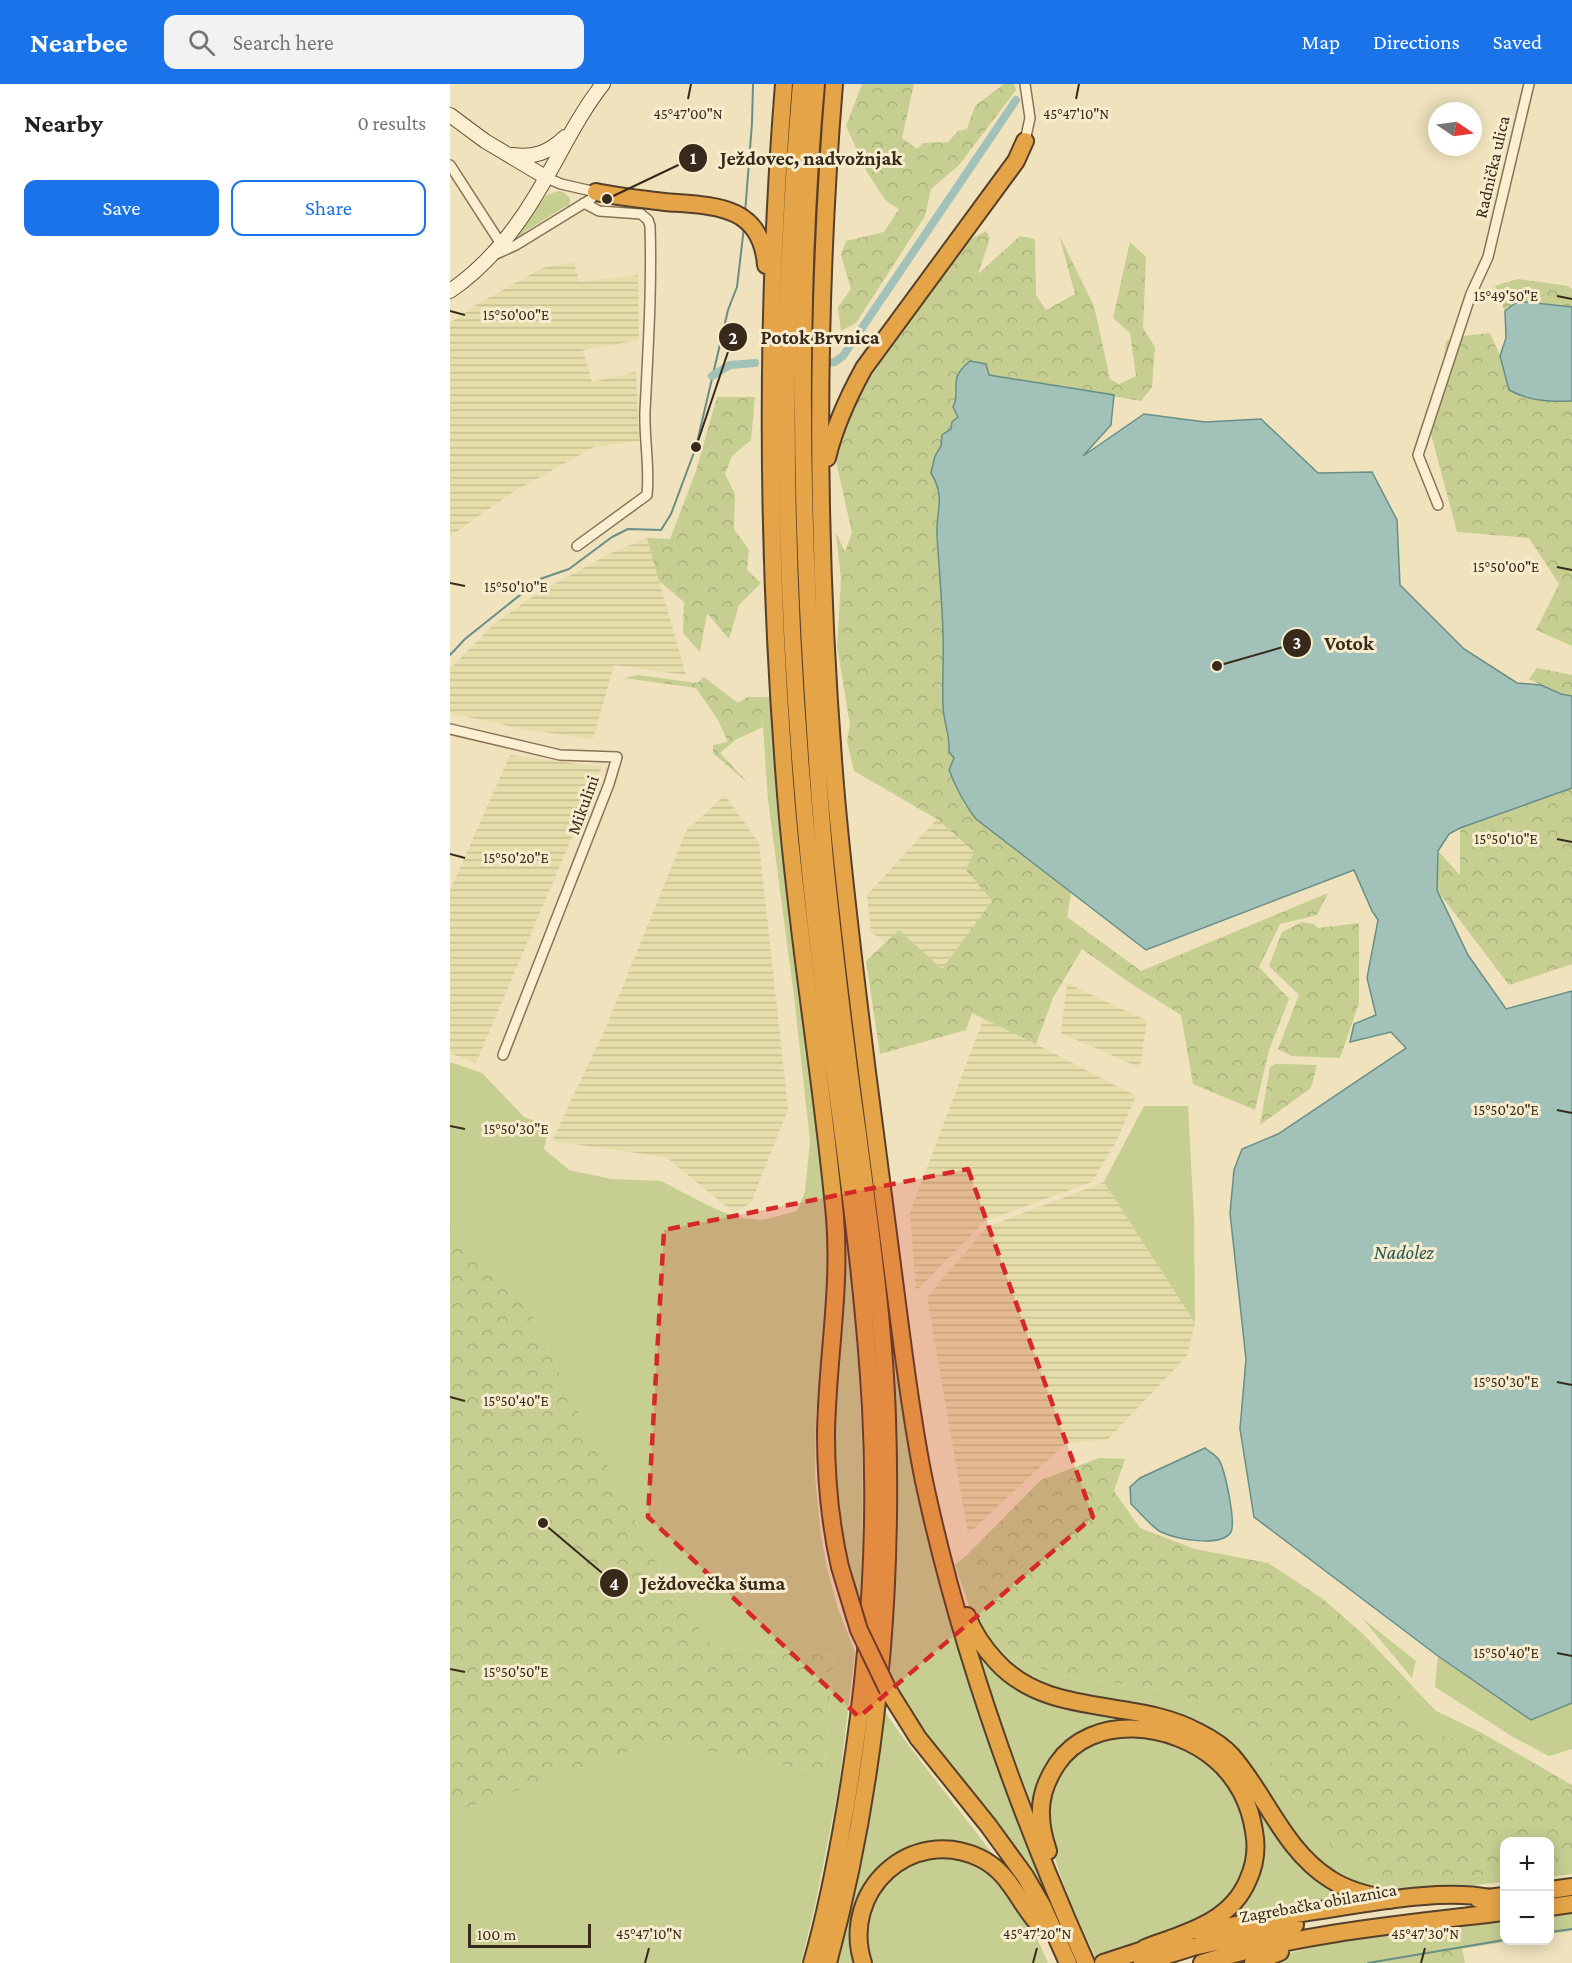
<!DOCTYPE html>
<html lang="en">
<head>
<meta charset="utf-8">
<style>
  :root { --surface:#fff; --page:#f2f2f2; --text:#202124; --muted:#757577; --line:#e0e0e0; --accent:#1a73e8 }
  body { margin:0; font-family:"Crimson Pro",serif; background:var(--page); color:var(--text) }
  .controls { position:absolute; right:18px; bottom:18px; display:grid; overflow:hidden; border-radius:12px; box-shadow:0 3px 15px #0003 }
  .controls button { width:54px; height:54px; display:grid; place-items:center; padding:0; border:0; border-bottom:2px solid var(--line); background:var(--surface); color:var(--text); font:30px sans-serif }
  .compass { position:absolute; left:978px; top:18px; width:54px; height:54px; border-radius:50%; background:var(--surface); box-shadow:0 3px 15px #0003; rotate:103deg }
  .scale { position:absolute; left:18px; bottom:15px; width:123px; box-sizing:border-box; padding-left:6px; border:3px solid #372a1b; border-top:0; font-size:16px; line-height:21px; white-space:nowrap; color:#372a1b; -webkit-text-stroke:4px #f7eccd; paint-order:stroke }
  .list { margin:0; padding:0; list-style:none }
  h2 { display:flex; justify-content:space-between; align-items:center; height:78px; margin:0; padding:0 24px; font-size:26px }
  h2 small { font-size:20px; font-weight:400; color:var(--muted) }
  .actions { display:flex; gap:12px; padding:18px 24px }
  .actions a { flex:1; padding:14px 0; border:2px solid var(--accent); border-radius:12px; text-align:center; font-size:21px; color:var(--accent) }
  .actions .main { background:var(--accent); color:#fff }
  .icon { flex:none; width:33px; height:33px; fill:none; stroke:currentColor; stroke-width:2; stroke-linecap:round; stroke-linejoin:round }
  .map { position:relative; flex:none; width:1122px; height:1879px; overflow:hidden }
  header { display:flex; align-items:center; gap:36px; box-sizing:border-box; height:84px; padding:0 30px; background:var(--accent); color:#fff }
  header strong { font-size:28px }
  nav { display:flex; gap:33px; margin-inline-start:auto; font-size:21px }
  .search { width:420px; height:54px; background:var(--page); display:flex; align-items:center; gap:15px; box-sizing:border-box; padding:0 21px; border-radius:12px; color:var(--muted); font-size:22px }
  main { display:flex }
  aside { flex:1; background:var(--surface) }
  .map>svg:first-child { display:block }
</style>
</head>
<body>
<header>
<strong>Nearbee</strong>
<div class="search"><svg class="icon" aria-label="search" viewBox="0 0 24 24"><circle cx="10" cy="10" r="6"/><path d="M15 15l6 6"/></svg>Search here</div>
<nav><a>Map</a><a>Directions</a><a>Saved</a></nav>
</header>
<main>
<aside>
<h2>Nearby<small>0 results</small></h2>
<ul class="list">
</ul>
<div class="actions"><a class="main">Save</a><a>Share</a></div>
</aside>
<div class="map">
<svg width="1122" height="1879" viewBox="0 0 1122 1879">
  <defs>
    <pattern id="farmland-rules" width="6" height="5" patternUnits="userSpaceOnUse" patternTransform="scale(1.5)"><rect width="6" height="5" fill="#e6deaa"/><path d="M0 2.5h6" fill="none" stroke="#c6bf92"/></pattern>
    <pattern id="forest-crowns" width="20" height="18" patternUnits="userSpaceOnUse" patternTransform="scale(1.5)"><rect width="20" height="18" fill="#c6ce91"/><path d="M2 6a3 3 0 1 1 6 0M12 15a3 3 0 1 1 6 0" fill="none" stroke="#abb17c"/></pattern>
  </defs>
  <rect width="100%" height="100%" fill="#f0e2bd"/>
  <!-- farmland -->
  <path fill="url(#farmland-rules)" d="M124,178L129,198L188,191L189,256L133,266L142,298L186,288L189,357L144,363L63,408L0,452V239L26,221L92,184Z
    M197,454L236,591L164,581L143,655L73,645L0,629V585L44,540L86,510L159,470Z
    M60,671L152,683L26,979L0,969V807Z
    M275,711L309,759L338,1025L301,1119L283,1128L216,1073L102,1057L156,943L238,743L242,742Z
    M487,735L524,769L516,786L542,817L492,885L449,846L436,858L421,848L417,811Z
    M617,899L697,937L690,984L611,949Z
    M534,933L686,1012L667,1056L642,1098L535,1137L466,1207L460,1129Z
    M654,1098L745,1239L737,1272L657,1356L616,1359L518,1450L477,1213L537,1143Z"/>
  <!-- green -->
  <path fill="#c6ce91" d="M109,107L115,109L120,115L119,123L116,122L74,148L75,150L65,155L95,113L99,110Z
    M331,552L333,566C339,636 341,706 349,774C370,954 401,1134 410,1315C414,1386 413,1457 410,1528L391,1455L382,1374L388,1254Z
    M311,613H321L373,1086L380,1168L378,1219L366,1331L365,1392L371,1451L377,1484L388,1525L405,1568L389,1701L366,1817L351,1879H0V1730L208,1657L374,1689L384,1571L264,1564L216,1498L157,1380L124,1321L73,1209L0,1140V978L32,989L74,1033L99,1042L94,1065L119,1086L161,1095L211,1097L257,1121L285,1133L313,1136L347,1127L355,1108L360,1057L344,912L318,716Z
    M694,1022H738L744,1134L745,1239L654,1098Z
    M436,1198L470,1414L493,1512L537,1654L558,1713L627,1879L600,1822L576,1779L544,1735L486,1663L467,1636L440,1593L448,1461L447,1369L442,1256Z
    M518,1470L530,1509L545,1543L566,1572L603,1590L712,1606L762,1622L803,1657L884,1767L1004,1795L1054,1788V1798L968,1807L939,1806L916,1802L894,1793L872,1779L851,1759L789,1671L594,1603L551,1575L523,1534L505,1481Z
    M912,1534L966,1577L962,1594Z
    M913,1550L986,1627L1032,1649L1013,1657L982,1649L956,1622Z
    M524,1559L546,1587L706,1638L640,1646L584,1726L551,1639Z
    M988,1572L1081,1636L1122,1619V1665L1099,1672L1063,1653L985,1603Z
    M435,1628C473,1684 519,1735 557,1791L514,1762L420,1795C403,1820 398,1849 406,1879H388C410,1797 426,1712 435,1628Z
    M656,1652L708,1653L757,1676L778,1699L794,1732L798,1765L795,1783L789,1799L771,1821L748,1835L645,1873C622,1817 565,1720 623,1670C632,1663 646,1658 656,1652Z
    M779,1680L835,1761L916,1814L764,1840L782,1827L808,1738Z
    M469,1773H509L546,1791L580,1839L598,1879H418L414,1840L432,1798Z
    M1122,1778V1790L1100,1793V1781Z
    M1122,1829V1847L1100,1850V1832Z
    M1054,1838V1856L1060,1857L926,1879H811C886,1850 975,1847 1054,1838Z"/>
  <!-- forest -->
  <path fill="url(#forest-crowns)" d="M412,0H464L452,54L467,65L473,59L498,58L508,47L517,45L525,22L554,0H564L566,6L509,81L481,105L475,132L406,239L391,247L388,223L401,205L391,171L396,157L434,148L449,125L436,117L417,88L396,42Z
    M536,147L540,154L528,190L570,152L585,155L586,211L596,226L625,210L609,151L644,222L660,295L669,300L686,292L680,249L663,234L680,158L696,173L693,244L705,263L702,303L691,317L539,291L536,280L520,277L505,305L508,333L502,339L501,345L492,351L491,362L485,372L481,388C496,414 486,425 487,451C489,484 492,516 493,548C494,573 492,598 493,623C494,640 500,650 499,668L504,674V698L509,706L514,720L526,735L621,809L617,833L691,887L878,809L867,831L830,840L809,883L839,915L819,966L805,1026L743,1000L731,931L680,899L632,865L603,914L586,960L522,929L516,946L430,970L416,877L449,846L492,885L542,817L516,786L524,768L487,735L404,687L397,657L400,641L387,562L391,495L386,449L395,468L402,449L386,377L398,333L415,300L517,157Z
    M1068,195L1118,202L1122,205V223L1068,217L1055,227L1045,202Z
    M1040,249L1050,272L1054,289L1106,318L1122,317V562L1086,546L1109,500L1079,454L1007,448L981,350L994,300V274L996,257L1006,253Z
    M267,313H305L301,356L282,372L275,390L285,410L284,445L299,466L297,486L311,499L289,521L279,555L257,529L250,568L233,549L234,518L209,497L197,454L220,455L246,387Z
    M1087,584L1122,591V612L1111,610L1079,595Z
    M188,591L247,599L254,593L288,619L297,613H311L313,643L285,656L270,669L299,700L263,669V661L278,658L268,636L246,604L174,594Z
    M1122,704V880L1059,901L987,806L988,767L1010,791V744Z
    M852,838L864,840L868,844L909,839V919L890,974L842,972L828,965L849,911L819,882L832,848Z
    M826,980L867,981L861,1004L810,1041L820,983Z
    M0,1140L73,1209L124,1321L157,1380L216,1498L264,1564L384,1571L374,1689L208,1657L0,1730Z
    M649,1374L675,1375L664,1407L690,1444L745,1465L818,1479L873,1515L913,1550L956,1622L982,1649L1013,1657L1032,1649L1122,1701V1778L1100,1781V1758H1054V1788L1004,1795H932L884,1767L803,1657L762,1622L712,1606L603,1590L566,1572L545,1543L530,1509L518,1470L591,1396Z
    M1012,1864L1015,1878L1014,1879H926Z"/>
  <!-- water -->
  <path fill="#a1c1b9" stroke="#688f87" stroke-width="1.5" d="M1068,217L1122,223V317C1099,318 1079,317 1059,306L1050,272L1056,254L1055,227Z
    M520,277L536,280L539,291L664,311L661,341L633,372L694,330L755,338L811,335L868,389L922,388L947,436L950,501L1014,565L1067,599L1091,601L1111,610L1122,612V704L1010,744L999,750L988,767L987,806L1018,871L1056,925L1122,907V1619L1081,1636L988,1572L804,1433L790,1345L796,1275L780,1129L784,1086L792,1065L828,1050L956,964L941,948L900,958L904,940L926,931L917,894L928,836L922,827L904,786L696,866L526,735C514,720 506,704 499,686L504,674L499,668C500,650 494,640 493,623C492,598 494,573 493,549C492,516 489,484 487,451C486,425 496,414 481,389L485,372L491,362L492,351L501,345L502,338L508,333L503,323C512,305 496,296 520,277Z
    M755,1364C760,1368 766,1371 769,1376C775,1386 786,1438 781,1448C771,1464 726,1455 711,1448C700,1442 690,1428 681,1420L680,1403L690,1394Z"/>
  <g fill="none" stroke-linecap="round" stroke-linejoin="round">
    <!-- stream -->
    <path stroke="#688f87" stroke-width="2" d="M295,129L302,39L303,0
      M0,571L15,555L90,495L119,485L162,453L178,445L211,446L221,430L246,363L278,226L287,203L294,143
      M1100,1848L1122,1845
      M918,1879L1054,1856"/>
    <!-- canal -->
    <path stroke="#a1c1b9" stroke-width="8" d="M377,279L385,278L393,272L566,16
      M262,292L280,281L305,279"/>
    <!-- street casing -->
    <g stroke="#897255" stroke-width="12">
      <path id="street" d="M575,57L580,34L575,0
        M0,81L51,160
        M44,171L66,161L141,115L146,108L111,100L97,94
        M988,421L968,371L1021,210L1038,173L1079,0
        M127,462L197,411C200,383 194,355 195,327C198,266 202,204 200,142L198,136L191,130L149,127L134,119
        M0,645L110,671L167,673L159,700L53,971"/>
    </g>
    <!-- secondary casing -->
    <g stroke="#6b5339" stroke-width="16">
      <path id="secondary" d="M0,31L35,57L97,94
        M62,71C84,74 98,69 115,53
        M0,207C35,183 64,148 86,111C109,74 126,34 153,0"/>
    </g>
    <!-- highway casing -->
    <g stroke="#56402a" stroke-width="20">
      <path id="highway" d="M334,0C315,236 317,473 336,710C347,852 372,992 385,1133C391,1206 377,1277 376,1350C376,1395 380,1439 390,1483
        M351,0C328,261 334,526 360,787C378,966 411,1144 421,1324C428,1456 418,1591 396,1721C387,1774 377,1827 362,1879
        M366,0C348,199 350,399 362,597C366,664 370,730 377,796C386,881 396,966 408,1050C420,1144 434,1239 437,1334C443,1516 426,1702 378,1879
        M384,0C365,233 366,468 385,701C393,797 405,892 417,988C428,1070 438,1153 449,1235C456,1289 463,1344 474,1397C510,1565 566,1722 636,1879
        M146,108C169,113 192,115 215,118C264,122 311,120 316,181
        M377,374C385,341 398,313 414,284L566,77L575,57
        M517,1532C524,1550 533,1563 546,1577C598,1635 685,1613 748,1648C760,1654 773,1662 782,1672C816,1711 834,1766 880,1795C898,1807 919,1811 940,1816
        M438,1606L468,1654L538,1741L575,1792L593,1823L618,1879
        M598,1767C594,1755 591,1744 591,1731C590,1713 597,1695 607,1680C642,1628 724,1639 766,1676C787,1694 800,1720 804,1747C807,1763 805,1781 798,1796C780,1839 735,1849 695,1864
        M1100,1806L1122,1803
        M1028,1815L1054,1812
        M1100,1823L1122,1820
        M753,1849C796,1837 840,1831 884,1824C930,1817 994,1805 1040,1814
        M413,1879C390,1807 461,1741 530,1774C560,1788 569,1820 590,1842
        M653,1879L705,1862
        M692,1879L743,1863L845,1841
        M752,1879C850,1849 953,1840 1054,1828
        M803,1879L830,1868"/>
    </g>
    <!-- street -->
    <use href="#street" stroke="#fbefd1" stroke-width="9"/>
    <!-- secondary -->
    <use href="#secondary" stroke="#fbefd1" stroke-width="14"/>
    <!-- highway -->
    <use href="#highway" stroke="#e6a448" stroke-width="16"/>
    <!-- highway-bridge casing -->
    <g stroke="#56402a" stroke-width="20" stroke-linecap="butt">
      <path id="highway-bridge" d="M390,1483L409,1546L438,1606"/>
    </g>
    <!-- highway-bridge -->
    <use href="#highway-bridge" stroke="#e6a448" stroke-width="16"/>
  </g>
  <!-- marked area -->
  <path fill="#d62828" fill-opacity="0.2" stroke="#d62828" stroke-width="4.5" stroke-dasharray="12 8" stroke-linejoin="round" d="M518,1085L643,1433L409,1633L198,1433L214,1146Z"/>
  <!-- ticks -->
  <path fill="none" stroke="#372a1b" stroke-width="2" d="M238,15L241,0M626,15L629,0M1107,212L1122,215M0,227L15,231M1107,483L1122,486M0,499L15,502M1107,755L1122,758M0,770L15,774M1107,1026L1122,1029M0,1042L15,1045M1107,1298L1122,1301M0,1313L15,1317M1107,1569L1122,1572M0,1585L15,1588M195,1879L199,1864M583,1879L587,1864M971,1879L975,1864"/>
  <g text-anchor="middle" stroke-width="6" stroke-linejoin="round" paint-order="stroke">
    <!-- street labels -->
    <g font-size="18" fill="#372a1b" stroke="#f7eccd">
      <text transform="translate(1042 83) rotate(-77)" y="6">Radnička ulica</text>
      <text transform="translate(133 721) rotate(-70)" y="6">Mikulini</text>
      <text transform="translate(868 1819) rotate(-10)" y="6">Zagrebačka obilaznica</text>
    </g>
    <!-- water labels -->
    <g font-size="20" font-style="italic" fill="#295856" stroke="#f7eccd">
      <text x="954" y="1175">Nadolez</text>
    </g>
  </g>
  <g font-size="15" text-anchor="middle" fill="#372a1b" stroke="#f7eccd" stroke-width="6" stroke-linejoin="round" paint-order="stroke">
    <text x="238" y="35">45°47'00"N</text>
    <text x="626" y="35">45°47'10"N</text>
    <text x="1056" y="217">15°49'50"E</text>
    <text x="66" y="236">15°50'00"E</text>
    <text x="1056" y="488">15°50'00"E</text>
    <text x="66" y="508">15°50'10"E</text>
    <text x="1056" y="760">15°50'10"E</text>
    <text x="66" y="779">15°50'20"E</text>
    <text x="1056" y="1031">15°50'20"E</text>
    <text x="66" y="1050">15°50'30"E</text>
    <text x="1056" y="1303">15°50'30"E</text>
    <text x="66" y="1322">15°50'40"E</text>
    <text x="1056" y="1574">15°50'40"E</text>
    <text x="66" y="1593">15°50'50"E</text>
    <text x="199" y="1855">45°47'10"N</text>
    <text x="587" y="1855">45°47'20"N</text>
    <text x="975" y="1855">45°47'30"N</text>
  </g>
  <!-- callouts -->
  <path fill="none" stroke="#372a1b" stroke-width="2" d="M157 115L243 74M246 363L283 253M767 582L847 559M93 1439L164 1499"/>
  <g fill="#372a1b" stroke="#f7eccd" stroke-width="2">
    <circle cx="157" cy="115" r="6"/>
    <circle cx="246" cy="363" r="6"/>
    <circle cx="767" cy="582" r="6"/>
    <circle cx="93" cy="1439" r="6"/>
    <circle cx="243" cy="74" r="15"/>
    <circle cx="283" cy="253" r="15"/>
    <circle cx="847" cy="559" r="15"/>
    <circle cx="164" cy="1499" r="15"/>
  </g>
  <g font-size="18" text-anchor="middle" font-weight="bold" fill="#fff">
    <text x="243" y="80">1</text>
    <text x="283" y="260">2</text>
    <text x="847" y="565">3</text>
    <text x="164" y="1506">4</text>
  </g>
  <g font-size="20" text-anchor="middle" font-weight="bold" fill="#372a1b" stroke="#f7eccd" stroke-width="6" stroke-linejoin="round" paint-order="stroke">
    <text x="361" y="81">Ježdovec, nadvožnjak</text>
    <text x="370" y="260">Potok Brvnica</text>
    <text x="899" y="566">Votok</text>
    <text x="263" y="1506">Ježdovečka šuma</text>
  </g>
</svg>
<div class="controls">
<button>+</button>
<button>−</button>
</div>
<svg class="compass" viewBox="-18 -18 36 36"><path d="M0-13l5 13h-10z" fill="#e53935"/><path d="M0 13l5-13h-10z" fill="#757577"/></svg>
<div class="scale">100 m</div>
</div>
</main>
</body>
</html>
